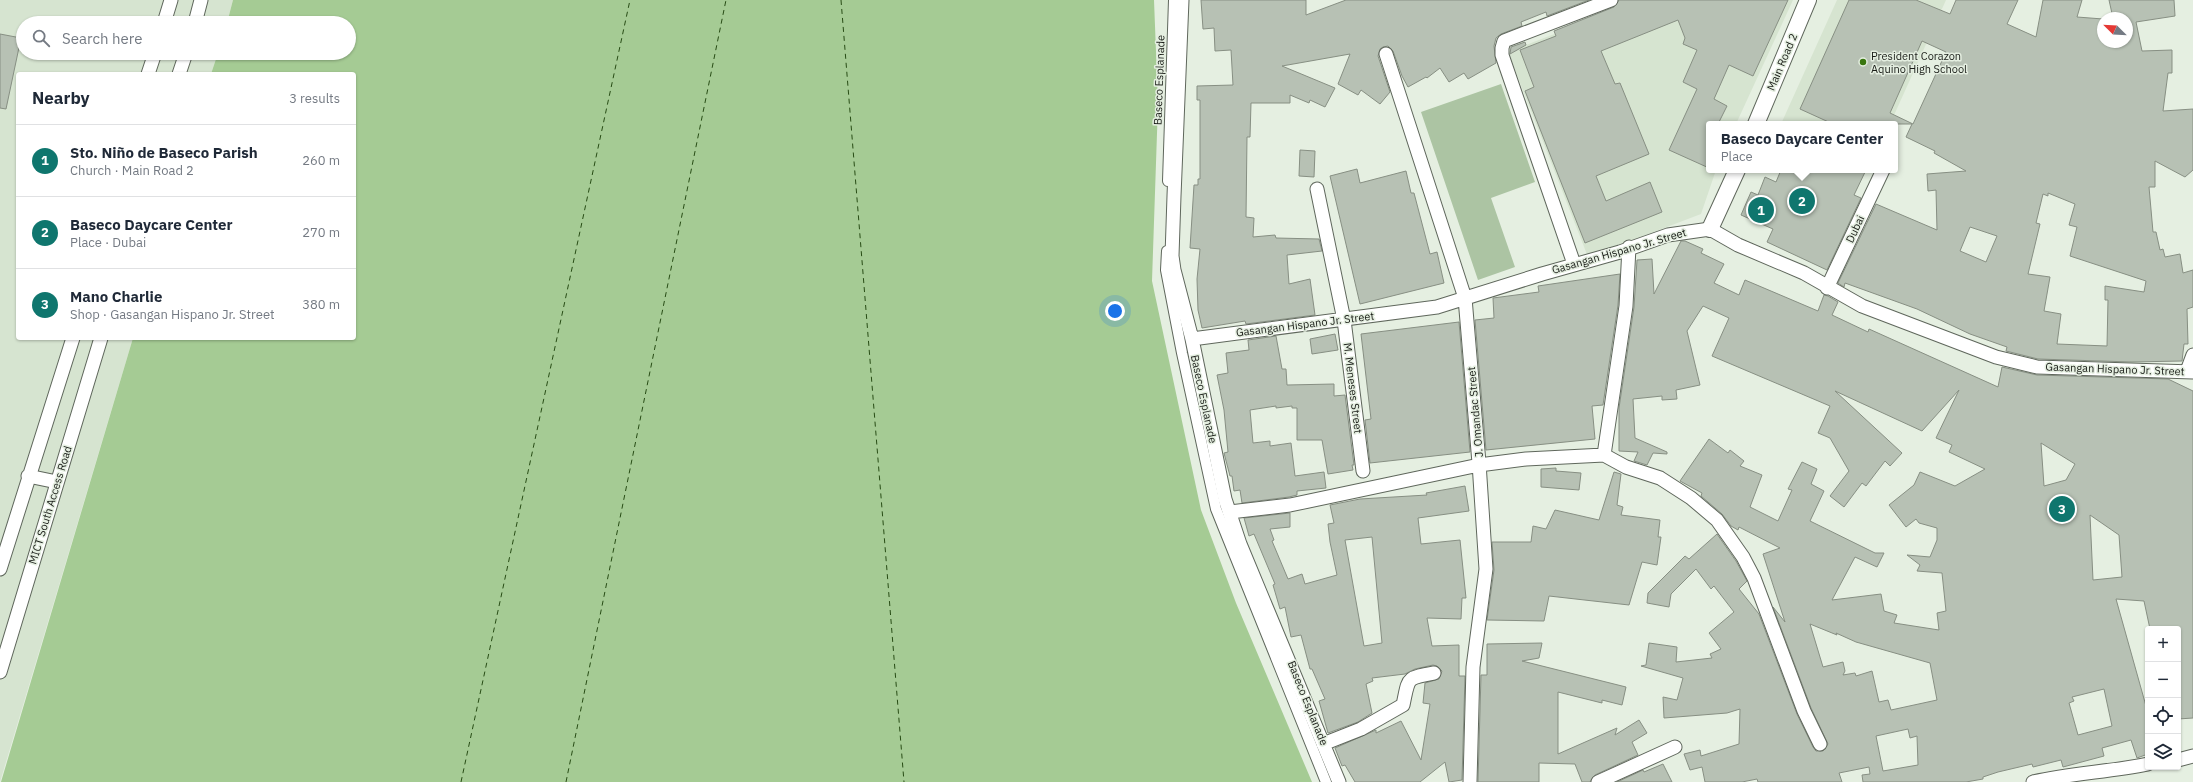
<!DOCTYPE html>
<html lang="en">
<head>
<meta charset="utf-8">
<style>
  :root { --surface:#fff; --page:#f2f2f3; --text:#1f2937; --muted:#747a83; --line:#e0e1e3; --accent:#0f766e }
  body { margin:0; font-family:"IBM Plex Sans",sans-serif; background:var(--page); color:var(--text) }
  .controls { position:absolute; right:12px; bottom:12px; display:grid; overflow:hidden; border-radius:4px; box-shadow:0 1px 3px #0004 }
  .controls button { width:36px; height:36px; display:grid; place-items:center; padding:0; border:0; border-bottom:1px solid var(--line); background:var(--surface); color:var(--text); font:20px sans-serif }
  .compass { position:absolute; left:2097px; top:12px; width:36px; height:36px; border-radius:50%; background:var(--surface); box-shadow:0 1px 3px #0004; rotate:294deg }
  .you { position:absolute; left:1115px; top:311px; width:14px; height:14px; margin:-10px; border:3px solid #fff; border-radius:50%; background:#1a73e8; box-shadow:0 0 0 6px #1a73e833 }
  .badge { display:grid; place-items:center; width:26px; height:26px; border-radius:50%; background:var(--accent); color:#fff; font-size:13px; font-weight:700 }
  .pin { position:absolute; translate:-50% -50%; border:2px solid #fff; box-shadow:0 1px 4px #0006 }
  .popup { position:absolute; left:1706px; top:121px; width:192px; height:52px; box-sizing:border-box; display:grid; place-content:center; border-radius:4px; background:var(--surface); filter:drop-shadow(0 1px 3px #0005); font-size:13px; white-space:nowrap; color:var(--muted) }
  .popup b { font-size:15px; color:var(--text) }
  .popup::after { content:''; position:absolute; left:50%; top:100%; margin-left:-8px; border:8px solid transparent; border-top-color:var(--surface) }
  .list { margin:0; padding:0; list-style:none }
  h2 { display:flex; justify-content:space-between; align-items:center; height:52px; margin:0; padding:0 16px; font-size:17px }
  h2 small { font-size:13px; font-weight:400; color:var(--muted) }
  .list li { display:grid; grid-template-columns:26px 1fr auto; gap:12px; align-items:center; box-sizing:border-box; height:72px; padding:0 16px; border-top:1px solid var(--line) }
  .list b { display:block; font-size:15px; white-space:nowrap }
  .list p { margin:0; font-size:13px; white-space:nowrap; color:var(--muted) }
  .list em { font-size:13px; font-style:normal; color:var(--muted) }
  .icon { flex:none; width:22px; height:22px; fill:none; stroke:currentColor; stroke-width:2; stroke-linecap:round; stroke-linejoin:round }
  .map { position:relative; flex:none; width:2193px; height:782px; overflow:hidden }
  .search { position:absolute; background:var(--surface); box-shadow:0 1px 3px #0004; left:16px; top:16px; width:340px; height:44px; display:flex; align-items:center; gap:10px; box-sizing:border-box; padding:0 14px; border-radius:22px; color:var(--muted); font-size:15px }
  .panel { position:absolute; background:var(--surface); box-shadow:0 1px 3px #0004; left:16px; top:72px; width:340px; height:268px; border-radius:4px }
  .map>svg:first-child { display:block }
</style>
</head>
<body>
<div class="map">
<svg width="2193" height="782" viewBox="0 0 2193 782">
  <rect width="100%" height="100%" fill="#e5efe1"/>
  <!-- built -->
  <path fill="#d6e4d0" d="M0,0H233L227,23H23V53H218L211,74H18V338H133L0,782Z
    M1642,0H1793L1736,124H1709V170H1716L1701,214L1588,257L1508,52Z
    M1837,0H1946L1890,124H1781Z"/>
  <!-- green -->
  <path fill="#acc4a3" d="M1501,84L1535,182L1491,198L1515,267L1478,280L1421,112Z"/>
  <!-- water -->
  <path fill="#a5cb94" d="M233,0H1154L1158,104L1152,281L1201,510L1236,603L1312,782H1L133,338H354V74H211L218,53H349V23H227Z"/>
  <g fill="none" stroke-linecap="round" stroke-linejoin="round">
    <!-- ferry -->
    <path stroke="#274b14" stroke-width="1" stroke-dasharray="5 4" stroke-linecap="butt" d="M841,0L904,782
      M461,782L630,0
      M566,782L726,0"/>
  </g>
  <!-- building -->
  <path fill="#b7c1b4" stroke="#878f83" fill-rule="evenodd" d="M1201,0H1306V15L1346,0H1589L1547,16L1546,12L1521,22L1522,26L1501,34L1496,38L1494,46L1496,63L1468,79L1464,73L1449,82L1440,68L1427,78L1426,77L1408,87L1402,76L1393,51L1388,46L1383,47L1380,49L1378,56L1390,92L1380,104L1361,90L1358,95L1338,84L1350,54L1282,66L1335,88L1325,107L1310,100L1309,103L1290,95V103H1251L1250,137H1247L1246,217L1254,218L1253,237L1275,235L1276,238L1319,239L1322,251L1287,255L1289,284L1310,279L1315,315L1246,324L1245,321L1202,328L1198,310L1197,279L1200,249L1190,248L1194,185H1198V179H1200V100H1197V86L1233,85L1231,50L1215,51L1214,28L1203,29Z
    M1619,0H1788L1753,76L1729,65L1714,99L1727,106L1718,124H1709V168L1669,150L1697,89L1683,82L1697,50L1683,44L1685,38L1678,20L1601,51L1615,84L1620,83L1649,154L1596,176L1606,201L1650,182L1662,212L1585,243L1525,91L1534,87L1520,50L1556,36L1554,31L1614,7Z
    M1849,0H1916L1950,14L1956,0H2018L2007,24L2036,37L2043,0H2082L2077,17L2103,19V42H2127V18H2113L2109,0H2174L2175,16L2136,22L2142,51L2172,50V73H2168L2163,111L2193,109V170L2185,177L2155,161V187H2149L2153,232H2156L2160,250L2163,249L2165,257L2180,254L2183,273L2193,270V307L2187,309L2188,344H2184L2182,361L2132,362L2038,359L2006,351L2007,347L1970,334L1917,309L1845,283L1844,287L1838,283L1876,204L1937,230L1936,190L1928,191L1927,174L1966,171L1934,153L1935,151L1906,137L1912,124H1833L1800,109ZM1922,41L1946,52L1913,124L1890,113ZM2048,193L2075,204L2069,225L2077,227L2070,256L2146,281L2144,292L2105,286V300H2108L2107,346L2057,344L2061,314L2044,311L2050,277L2028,274L2040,224L2036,223L2043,194L2048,196ZM1970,227L1997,236L1986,262L1960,251Z
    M0,34L21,38L6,109L0,108Z
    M1525,42L1526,45L1510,54L1511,47Z
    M1300,150L1315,151L1314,177L1299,176Z
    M1357,169L1360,183L1406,171L1411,193H1414L1430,254L1437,252L1444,283L1360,304L1330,176Z
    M1781,170H1866L1854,195L1861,198L1827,270L1767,242L1773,229L1741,215L1751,192L1758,195L1765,177L1776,182Z
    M1681,241H1685L1703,249L1701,253L1724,264L1714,283L1739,295L1745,280L1818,311L1824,295L1828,296L1838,302L1832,315L1868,332L1869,329L1998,387L2002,367L2037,375L2168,379L2193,391V718L2178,719V629H2150L2144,601L2116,599L2146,706H2148V754L2137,758L2131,740L2102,748L2104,756L2063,767L2061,760L2033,767L2032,764L1998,772L1983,777V779L1966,782H1863L1862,775L1870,774L1869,767L1839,773L1842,782H1758L1757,779L1742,782H1705L1702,767L1690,770L1684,754L1700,750L1701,756L1739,744L1740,709L1727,713L1664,718L1663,697L1677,700L1683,678L1641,666L1646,665L1649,643L1677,647L1676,662L1712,658L1710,654L1721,649L1709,633L1734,612L1714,586L1711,589L1696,569L1671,594L1669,607L1647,603L1648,593L1685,556L1689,559L1717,534L1736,561L1747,581L1739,589L1759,614L1797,714L1813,747L1816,751H1823L1828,744L1811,708L1773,607L1785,622L1763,554L1780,548L1739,527L1738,530L1731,526L1722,514L1701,496L1702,493L1680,481L1709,439L1728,453L1730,450L1744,461L1740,466L1762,475L1750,507L1778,521L1792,490L1788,489L1802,462L1817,469L1811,484L1824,491L1810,521L1875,553H1884L1877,567L1855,557L1832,600L1881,594L1884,611L1897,615L1894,623L1939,630L1937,613L1946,611L1942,573L1917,571L1920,565L1907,555L1930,557L1937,540V528L1919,523L1916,519L1906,527L1889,505L1914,485L1920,472L1955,486L1985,469L1949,452L1952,445L1936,438L1959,390L1922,431L1835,391L1902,453L1890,466L1885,461L1866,486L1862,483L1844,507L1830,496L1849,471L1830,438L1818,433L1830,406L1712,356L1729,318L1703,306L1687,331L1700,385L1676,390L1677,399L1662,400V396L1633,399L1635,438L1667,452V454L1653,453L1647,465L1634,461L1638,452L1619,451V408L1634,307L1637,260L1652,259L1654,294ZM2041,443L2075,464L2066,480L2044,486ZM2090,515L2119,535L2122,577L2093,580ZM1810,624L1837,635L1836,633L1856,642L1930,663L1937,700L1891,710L1888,700L1879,702L1872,671L1856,676L1855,673L1843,675L1845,671L1843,662L1823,667ZM2104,689L2112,726L2078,735L2069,703L2074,701L2072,697ZM1908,729L1910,738L1917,736L1918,765L1883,771L1876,736Z
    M1620,274L1618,305L1603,405L1592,406L1595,439L1486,450L1475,320L1494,318L1493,298L1539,292L1538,286Z
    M1459,322L1470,452L1370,463L1365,420L1371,419L1361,334Z
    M1335,334L1338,350L1312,354L1310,339Z
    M1276,336L1282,369H1286L1287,385L1334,384V396L1345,395L1354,465H1352L1353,470L1328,474L1322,440H1297V408H1292V406L1276,408V406L1250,410L1253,443L1270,441V446L1291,443L1295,476L1324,472L1326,488L1297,491V495L1289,497L1242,503L1240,490L1234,491L1232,476H1230L1224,453L1228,452L1224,410L1217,375L1228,373L1226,353L1249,350L1248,340Z
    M1556,468V471L1581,473L1579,490L1541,487V469Z
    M1614,472L1621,474L1617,505L1623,507L1621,515L1660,520L1658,537H1661L1657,565L1642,562L1629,605L1549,596L1544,621L1487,620L1494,570L1492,542H1531L1533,526L1546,529L1555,510L1599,520Z
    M1465,486L1469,511L1418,518L1421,544L1460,540L1466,598H1462L1461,619L1427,618L1432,646L1459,645V676H1465L1462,780L1449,782L1445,762L1420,782H1355L1345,765L1342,766L1335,748L1376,730V733L1401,721L1421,760L1430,704L1423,703L1425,683L1439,679L1442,671L1437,666L1433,665L1415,669L1405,674L1372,678L1373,681L1366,684L1372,713L1358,722L1328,733L1319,701L1325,699L1312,669H1310L1301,635L1291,637L1285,607L1280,609L1273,585L1275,584L1254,534L1249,536L1244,518L1290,513V527L1270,529L1274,540L1272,541L1288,579L1302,574L1305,584L1337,575L1330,542L1328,524L1334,523L1330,505L1360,499L1427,495L1426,493ZM1372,537L1382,643L1364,646L1345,540Z
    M1542,643L1539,658L1522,661L1626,687L1622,705L1602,700V703L1558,692V754L1617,728L1615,735L1639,720L1647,733L1632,742L1638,755L1595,775L1590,782H1582L1575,764L1539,763V782H1478L1481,675H1487V644Z
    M1663,764L1672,782H1617L1643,770L1644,772Z"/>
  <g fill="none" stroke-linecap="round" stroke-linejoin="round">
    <!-- pedestrian casing -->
    <g stroke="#5f675c" stroke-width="12">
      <path id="pedestrian" d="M1168,181L1174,0
        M1167,251L1166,270L1182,353L1216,509L1326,782"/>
    </g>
    <!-- minor casing -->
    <g stroke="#5f675c" stroke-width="15">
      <path id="minor" d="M1182,0L1174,196L1172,256L1174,270L1192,339L1225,499L1240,544L1339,782
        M164,23L171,0
        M195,23L201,0
        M1386,54L1465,298L1479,463L1486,569L1473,667L1470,782
        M148,74L155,53
        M179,74L186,53
        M1317,189L1344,320L1363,471
        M1574,264L1502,55V48L1504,41L1611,0
        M1827,288L1883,170
        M1192,339L1437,307L1542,274L1620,252L1668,235L1710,229L1738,245L1804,273L1862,306L1996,357L2037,367L2193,372
        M2187,371L2193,355
        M1604,455L1626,306L1629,247
        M28,476L57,482
        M1230,512L1290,505L1479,465L1526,459L1604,455L1626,467L1660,478L1691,498L1717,520L1743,557L1754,578L1804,711L1820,744
        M0,569L73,338
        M0,672L101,338
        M1323,744L1361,729L1403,705C1409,678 1405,678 1434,673
        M2178,760L2193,756
        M1598,782L1675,747
        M2033,782C2071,773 2110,772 2148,764"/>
    </g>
    <!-- tertiary casing -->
    <g stroke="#5f675c" stroke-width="18">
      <path id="tertiary" d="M1756,124L1808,0
        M1710,229L1737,170"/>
    </g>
    <!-- pedestrian -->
    <use href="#pedestrian" stroke="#fff" stroke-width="10"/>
    <!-- minor -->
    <use href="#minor" stroke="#fff" stroke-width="13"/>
    <!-- tertiary -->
    <use href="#tertiary" stroke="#fff" stroke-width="16"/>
  </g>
  <!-- markers -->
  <circle fill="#39760f" stroke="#e5efe1" stroke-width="1.5" cx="1863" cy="62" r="4"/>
  <g text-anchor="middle" stroke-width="3" stroke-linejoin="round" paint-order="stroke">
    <!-- poi labels -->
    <g font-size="11" fill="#191c17" stroke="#e5efe1" text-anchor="start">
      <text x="1871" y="60">President Corazon<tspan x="1871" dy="13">Aquino High School</tspan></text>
    </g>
    <!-- street labels -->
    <g font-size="11" fill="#191c17" stroke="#e5efe1">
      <text transform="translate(1782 62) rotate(-67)" y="4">Main Road 2</text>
      <text transform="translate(1159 80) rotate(-88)" y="4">Baseco Esplanade</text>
      <text transform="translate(1855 229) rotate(-65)" y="4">Dubai</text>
      <text transform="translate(1619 251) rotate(-16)" y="4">Gasangan Hispano Jr. Street</text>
      <text transform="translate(1305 324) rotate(-7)" y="4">Gasangan Hispano Jr. Street</text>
      <text transform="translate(2115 369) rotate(2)" y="4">Gasangan Hispano Jr. Street</text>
      <text transform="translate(1353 388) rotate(83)" y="4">M. Meneses Street</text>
      <text transform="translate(1204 399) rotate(78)" y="4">Baseco Esplanade</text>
      <text transform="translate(1475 412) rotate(-95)" y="4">J. Omandac Street</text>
      <text transform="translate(50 505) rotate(-73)" y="4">MICT South Access Road</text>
      <text transform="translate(1308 703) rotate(68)" y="4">Baseco Esplanade</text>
    </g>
  </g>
</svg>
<div class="controls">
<button>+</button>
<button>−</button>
<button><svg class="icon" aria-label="locate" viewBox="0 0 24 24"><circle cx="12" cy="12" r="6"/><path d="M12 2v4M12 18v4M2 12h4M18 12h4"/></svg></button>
<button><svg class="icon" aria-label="layers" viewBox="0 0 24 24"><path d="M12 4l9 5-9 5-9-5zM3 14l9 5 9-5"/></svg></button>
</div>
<svg class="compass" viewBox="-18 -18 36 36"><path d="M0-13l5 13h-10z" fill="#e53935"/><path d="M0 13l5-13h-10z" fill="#747a83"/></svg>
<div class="you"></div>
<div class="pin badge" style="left:1761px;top:210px">1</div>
<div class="pin badge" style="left:1802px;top:201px">2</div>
<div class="popup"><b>Baseco Daycare Center</b>Place</div>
<div class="pin badge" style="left:2062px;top:509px">3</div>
<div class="search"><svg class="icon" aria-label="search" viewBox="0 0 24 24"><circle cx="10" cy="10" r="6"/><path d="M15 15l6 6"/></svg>Search here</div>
<section class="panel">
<h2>Nearby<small>3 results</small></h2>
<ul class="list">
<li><span class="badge">1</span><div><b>Sto. Niño de Baseco Parish</b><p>Church · Main Road 2</p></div><em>260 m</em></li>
<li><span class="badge">2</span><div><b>Baseco Daycare Center</b><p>Place · Dubai</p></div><em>270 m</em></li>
<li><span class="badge">3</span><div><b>Mano Charlie</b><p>Shop · Gasangan Hispano Jr. Street</p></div><em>380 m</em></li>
</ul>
</section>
</div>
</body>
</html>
